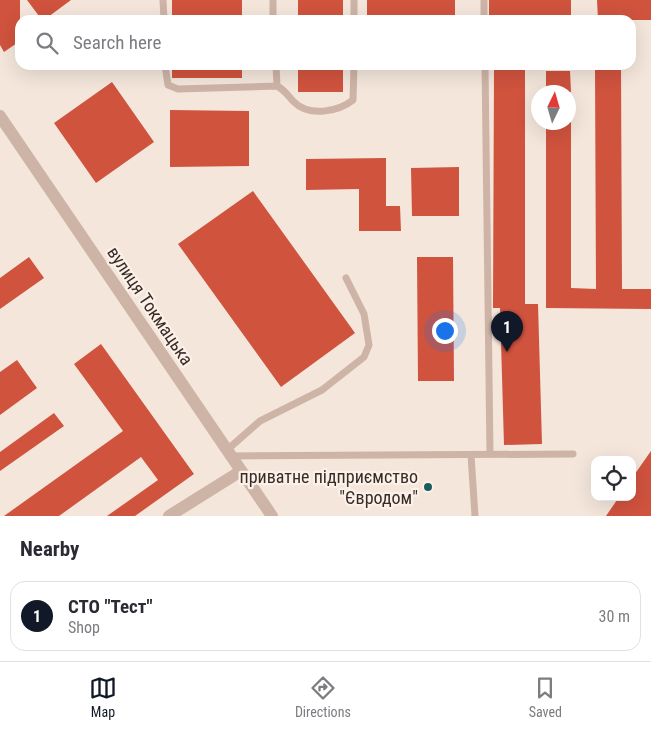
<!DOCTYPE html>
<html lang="en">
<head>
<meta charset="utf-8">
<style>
  :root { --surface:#fff; --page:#f2f2f3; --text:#2b2b33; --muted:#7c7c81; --line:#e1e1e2; --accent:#111827 }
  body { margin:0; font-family:"Roboto Condensed",sans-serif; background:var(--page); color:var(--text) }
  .controls { position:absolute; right:15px; bottom:15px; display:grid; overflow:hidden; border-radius:10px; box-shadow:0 5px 20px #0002 }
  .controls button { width:45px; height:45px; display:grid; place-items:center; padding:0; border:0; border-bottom:1px solid var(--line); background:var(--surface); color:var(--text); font:25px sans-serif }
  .compass { position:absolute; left:531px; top:85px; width:45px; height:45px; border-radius:50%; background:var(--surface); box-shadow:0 5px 20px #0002; rotate:5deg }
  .you { position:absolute; left:444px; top:330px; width:18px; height:18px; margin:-12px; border:4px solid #fff; border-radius:50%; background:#1a73e8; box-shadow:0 0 0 8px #1a73e833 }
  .badge { display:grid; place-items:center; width:32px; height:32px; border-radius:50%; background:var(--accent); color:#fff; font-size:16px; font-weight:700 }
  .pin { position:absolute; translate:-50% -41px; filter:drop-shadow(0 1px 2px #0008) }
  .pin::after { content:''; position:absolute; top:26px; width:18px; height:15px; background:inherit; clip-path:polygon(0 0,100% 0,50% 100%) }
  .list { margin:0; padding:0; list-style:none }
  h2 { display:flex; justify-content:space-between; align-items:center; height:65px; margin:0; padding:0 20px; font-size:21px }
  h2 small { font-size:16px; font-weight:400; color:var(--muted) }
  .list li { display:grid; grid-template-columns:32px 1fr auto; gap:15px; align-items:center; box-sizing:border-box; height:70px; margin:0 10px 10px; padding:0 10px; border:1px solid var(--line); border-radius:15px }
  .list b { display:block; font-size:19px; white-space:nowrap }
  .list p { margin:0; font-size:16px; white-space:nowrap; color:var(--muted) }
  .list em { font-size:16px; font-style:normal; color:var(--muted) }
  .icon { flex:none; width:28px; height:28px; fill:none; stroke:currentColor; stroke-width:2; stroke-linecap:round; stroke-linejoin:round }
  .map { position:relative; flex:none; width:651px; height:516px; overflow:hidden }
  .search { position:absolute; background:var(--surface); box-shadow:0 5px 20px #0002; left:15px; right:15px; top:15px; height:55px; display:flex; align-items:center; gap:12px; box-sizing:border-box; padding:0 18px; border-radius:15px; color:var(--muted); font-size:19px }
  .sheet { height:145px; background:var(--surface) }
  nav { display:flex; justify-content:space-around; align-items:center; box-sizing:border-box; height:70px; border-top:1px solid var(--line); background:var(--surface); font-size:14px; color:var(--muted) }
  nav a { display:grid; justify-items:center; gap:2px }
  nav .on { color:var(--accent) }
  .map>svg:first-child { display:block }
</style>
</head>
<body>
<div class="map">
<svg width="651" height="516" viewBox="0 0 651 516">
  <rect width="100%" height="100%" fill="#f4e6db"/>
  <!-- building -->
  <path fill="#d0533e" d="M0,0H20V41L4,52L0,45Z
    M27,0H71L44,20H42Z
    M172,0H242V20H172Z
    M298,0H343V20H298Z
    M367,0H455V20H367Z
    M489,0H571V20H489Z
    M597,0H651V20H598Z
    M172,65H242V78H172Z
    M298,65H343V92H298Z
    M525,68V304H538L542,444L504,445L500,308H493L494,69Z
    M595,68H621L622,289H651V309L546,308V122H571V288L596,289Z
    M546,71H570L571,92H546Z
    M112,82L154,142L96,183L54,123Z
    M170,110L249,111V166L170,167Z
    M386,158V206H400L401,231H359V189L306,190V159Z
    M459,167V216H412L411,168Z
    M253,191L355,333L281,387L178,244Z
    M29,257L44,278L0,309V278Z
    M417,257H453L454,381H418Z
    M101,344L194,474L135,516H107L158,480L141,457L59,516H4L123,431L74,364Z
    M17,360L37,388L0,415V372Z
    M54,413L64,426L0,471V452Z
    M651,451V516H606L619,497H632V478Z"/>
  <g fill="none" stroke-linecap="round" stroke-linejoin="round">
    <!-- service -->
    <path stroke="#cdb4a6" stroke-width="7" d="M163,0L164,20
      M273,0V20
      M354,0V20
      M484,0V20
      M165,65L168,85L178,89L277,86C285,90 287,95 294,102C309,117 338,112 353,100L354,65
      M276,65L277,86
      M485,65L490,454
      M227,450L260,421L322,390L364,357L369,345L364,314L346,278
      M471,455L475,516
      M231,456L573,454"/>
    <!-- minor -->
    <path stroke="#cdb4a6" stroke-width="12" d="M0,116L272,516
      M169,516L241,471"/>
  </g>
  <!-- markers -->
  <circle fill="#195e5c" stroke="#fbf1e8" stroke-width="2" cx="428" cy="487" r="5"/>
  <g text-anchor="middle" stroke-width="4.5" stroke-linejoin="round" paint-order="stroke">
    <!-- street labels -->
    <g font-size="18" fill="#392b28" stroke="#fbf1e8">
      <text transform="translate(150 306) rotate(56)" y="6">вулиця Токмацька</text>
    </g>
    <!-- poi labels -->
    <g font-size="18" fill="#392b28" stroke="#fbf1e8" text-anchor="end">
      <text x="418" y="483">приватне підприємство<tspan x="418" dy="21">"Євродом"</tspan></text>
    </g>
  </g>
</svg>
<div class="controls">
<button><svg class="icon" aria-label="locate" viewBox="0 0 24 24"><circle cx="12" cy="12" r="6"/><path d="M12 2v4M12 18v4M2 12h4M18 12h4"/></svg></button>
</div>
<svg class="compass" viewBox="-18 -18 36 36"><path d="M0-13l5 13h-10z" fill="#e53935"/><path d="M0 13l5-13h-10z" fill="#7c7c81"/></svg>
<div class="you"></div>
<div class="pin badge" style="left:507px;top:352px">1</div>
<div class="search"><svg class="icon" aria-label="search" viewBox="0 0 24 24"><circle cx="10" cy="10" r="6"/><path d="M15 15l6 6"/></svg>Search here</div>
</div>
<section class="sheet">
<h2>Nearby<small></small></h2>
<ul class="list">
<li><span class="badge">1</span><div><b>СТО &quot;Тест&quot;</b><p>Shop</p></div><em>30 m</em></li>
</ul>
</section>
<nav>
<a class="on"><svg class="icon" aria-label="map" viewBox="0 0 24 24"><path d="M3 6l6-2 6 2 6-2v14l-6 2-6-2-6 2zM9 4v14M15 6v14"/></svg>Map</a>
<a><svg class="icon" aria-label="directions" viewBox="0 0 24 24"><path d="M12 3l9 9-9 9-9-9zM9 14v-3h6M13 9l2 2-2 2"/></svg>Directions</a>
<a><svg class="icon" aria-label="saved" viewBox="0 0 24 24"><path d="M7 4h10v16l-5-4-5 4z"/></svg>Saved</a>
</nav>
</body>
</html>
